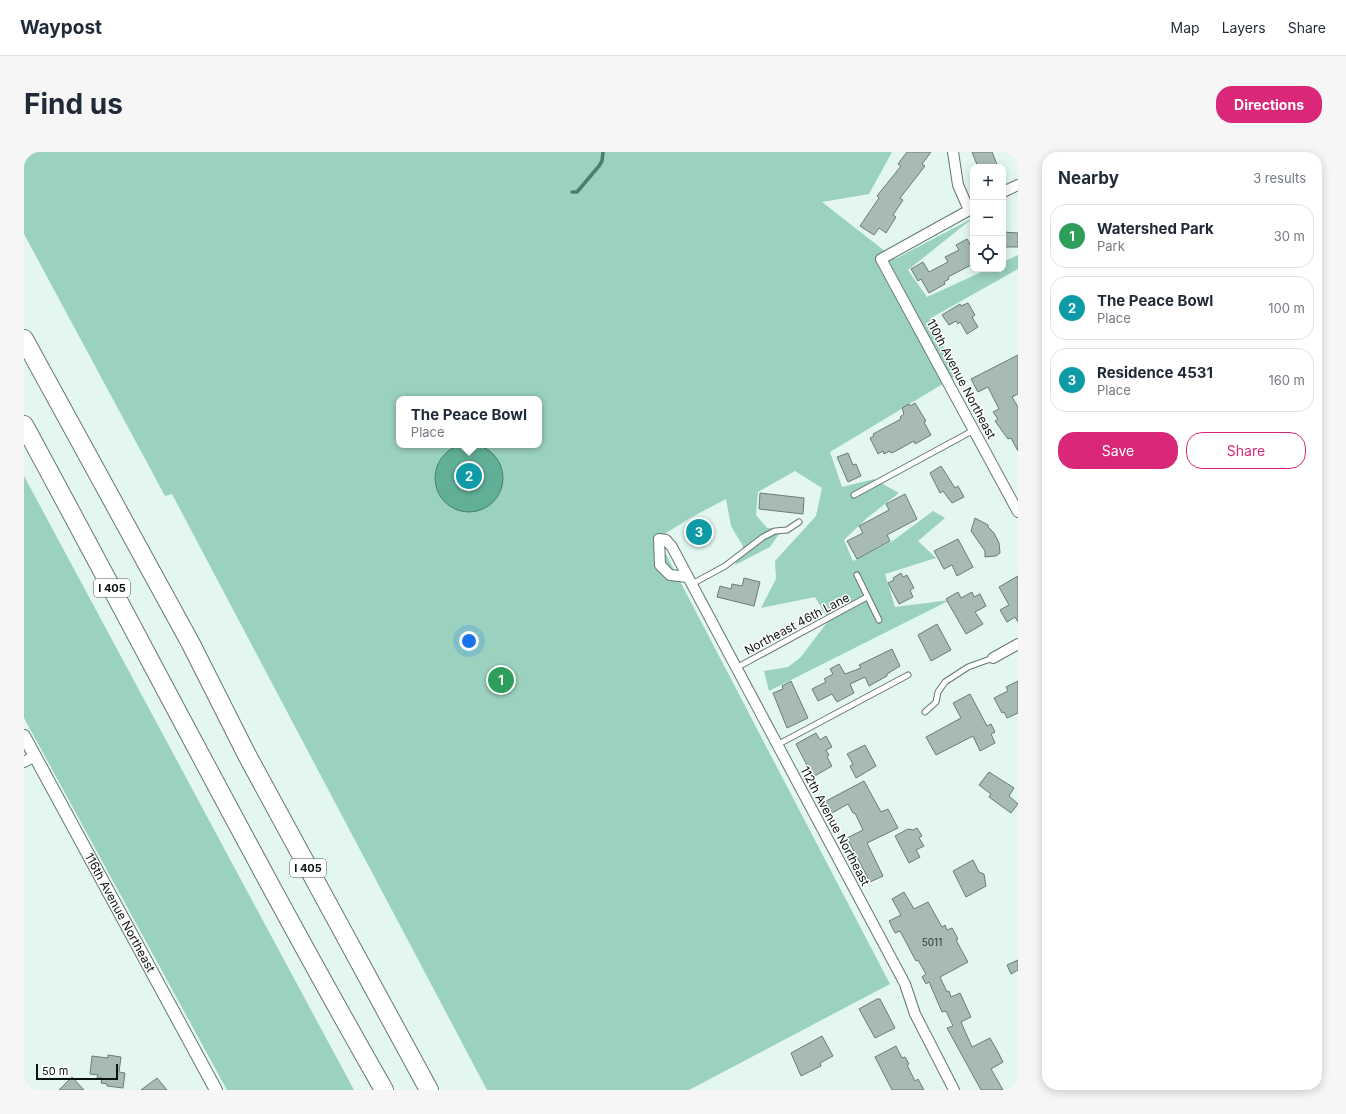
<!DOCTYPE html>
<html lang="en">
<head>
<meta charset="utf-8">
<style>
  :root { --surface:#fff; --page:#f6f6f7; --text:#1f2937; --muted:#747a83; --line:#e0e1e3; --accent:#db2777 }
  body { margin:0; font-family:Inter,sans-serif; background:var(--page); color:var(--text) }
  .controls { position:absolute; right:12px; top:12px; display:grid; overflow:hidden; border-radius:8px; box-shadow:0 2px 10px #0003 }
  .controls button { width:36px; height:36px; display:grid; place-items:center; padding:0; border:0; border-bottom:1px solid var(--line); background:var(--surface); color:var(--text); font:20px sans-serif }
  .scale { position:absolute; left:12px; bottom:10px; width:82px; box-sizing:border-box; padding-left:4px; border:2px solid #0b120f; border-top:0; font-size:11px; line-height:14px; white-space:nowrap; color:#0b120f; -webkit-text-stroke:3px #fff; paint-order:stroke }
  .you { position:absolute; left:445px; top:489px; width:14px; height:14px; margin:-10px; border:3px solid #fff; border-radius:50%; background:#1a73e8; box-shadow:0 0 0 6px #1a73e833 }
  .badge { display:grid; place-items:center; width:26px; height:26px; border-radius:50%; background:var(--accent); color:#fff; font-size:13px; font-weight:700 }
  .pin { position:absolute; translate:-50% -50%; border:2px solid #fff; box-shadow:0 1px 4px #0006 }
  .popup { position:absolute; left:372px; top:244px; width:146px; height:52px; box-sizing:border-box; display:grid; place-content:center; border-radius:8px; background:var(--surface); filter:drop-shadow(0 1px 3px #0005); font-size:13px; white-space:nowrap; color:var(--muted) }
  .popup b { font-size:15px; color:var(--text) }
  .popup::after { content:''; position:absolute; left:50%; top:100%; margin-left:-8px; border:8px solid transparent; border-top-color:var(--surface) }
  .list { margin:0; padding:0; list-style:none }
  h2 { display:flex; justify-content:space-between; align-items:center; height:52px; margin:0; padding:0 16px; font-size:17px }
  h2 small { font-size:13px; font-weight:400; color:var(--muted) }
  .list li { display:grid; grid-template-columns:26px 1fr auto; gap:12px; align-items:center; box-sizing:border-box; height:64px; margin:0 8px 8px; padding:0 8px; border:1px solid var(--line); border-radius:16px }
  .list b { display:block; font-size:15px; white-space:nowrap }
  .list p { margin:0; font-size:13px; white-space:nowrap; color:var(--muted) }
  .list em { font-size:13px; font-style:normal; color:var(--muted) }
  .actions { display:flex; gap:8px; padding:12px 16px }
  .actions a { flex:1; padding:9px 0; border:1px solid var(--accent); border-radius:16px; text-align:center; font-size:14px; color:var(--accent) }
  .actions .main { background:var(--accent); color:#fff }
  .icon { flex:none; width:22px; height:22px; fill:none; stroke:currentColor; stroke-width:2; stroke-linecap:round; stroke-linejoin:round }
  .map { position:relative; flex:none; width:994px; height:938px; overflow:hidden; border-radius:16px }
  header { display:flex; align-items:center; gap:24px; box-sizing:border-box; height:56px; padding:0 20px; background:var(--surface); border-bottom:1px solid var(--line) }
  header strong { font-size:19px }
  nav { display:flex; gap:22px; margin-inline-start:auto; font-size:14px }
  .intro { display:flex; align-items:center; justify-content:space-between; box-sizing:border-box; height:96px; padding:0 24px }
  h1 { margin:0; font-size:28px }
  .button { padding:10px 18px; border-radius:16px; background:var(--accent); color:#fff; font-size:14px; font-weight:700 }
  main { display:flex; gap:24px; padding:0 24px }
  aside { flex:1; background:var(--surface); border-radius:16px; box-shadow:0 2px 10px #0003 }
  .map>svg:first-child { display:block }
</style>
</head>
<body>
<header>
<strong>Waypost</strong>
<nav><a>Map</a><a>Layers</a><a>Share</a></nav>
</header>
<div class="intro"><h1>Find us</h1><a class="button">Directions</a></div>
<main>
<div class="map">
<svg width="994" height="938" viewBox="0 0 994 938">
  <rect width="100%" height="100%" fill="#e3f7f0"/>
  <!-- green -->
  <path fill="#9bd1bf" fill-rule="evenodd" d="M0,0H868L845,42L798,50L871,107L949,66L884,118L903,145L964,117H979V110L994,103V117L907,166L932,224L806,300L818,335L850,327L875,341L843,366L820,388L829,409L870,388L909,359L921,366L894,389L912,406L861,422L871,455L926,448L745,539L740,519L764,515L776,506L805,468L791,445L737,456L752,427L751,409L792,364L798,336L771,319L734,340L732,363L743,376H759L746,395L711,413L719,394L707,374L702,347L666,366L636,385L635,389L866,832L665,938H463L148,342L141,344L0,82ZM375,247H515V293H375Z
    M0,324L330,938H203L0,566Z"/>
  <!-- water -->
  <path fill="#61af97" stroke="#47806e" d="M411 326a34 34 0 1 1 68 0a34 34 0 1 1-68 0Z"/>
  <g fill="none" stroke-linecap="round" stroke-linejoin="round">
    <!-- stream -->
    <path stroke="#47806e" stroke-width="3.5" d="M548,40H553L575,14L578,9L579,0"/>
  </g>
  <!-- building -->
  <path fill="#a7bab3" stroke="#6a7c75" d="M883,0H907L898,12L901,14L876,46L879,48L869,63L872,65L862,81L855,76L850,83L836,74L855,46L853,44L877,14L874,12Z
    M948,0H968L974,15H954Z
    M979,80L994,81V95H979Z
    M943,87L949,97V112L924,125L925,127L920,130L921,132L905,141L897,127L894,129L887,117L899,110L905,120L924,110L921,105L935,98L932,93Z
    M944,151L951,163L948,165L954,175L943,182L936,170L934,172L932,169L925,173L918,163L936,152L937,154Z
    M994,203V242L988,245L994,255V299L987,286L984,287L971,269L974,267L969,260L975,257L964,235L954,240L947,227Z
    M891,251L902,269L900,270L907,283L891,292L890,289L870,300L867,301L866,299L860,302L859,299L854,302L846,286L850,284L849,282L877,267L876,265L880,262L878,256L885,252L886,254Z
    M824,301L829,313L832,312L837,324L824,330L813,305Z
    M917,314L931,336L934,334L940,345L928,351L919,339L916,341L906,321Z
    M736,341L780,346L779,362L735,357Z
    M881,342L893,367L863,383L866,389L833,407L823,389L839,381L835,374L865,358L862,352Z
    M951,366L964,373V375L970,381L975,391L976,401L972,404L961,405V399L947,379Z
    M934,387L949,415L933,424L928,413L920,417L910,399Z
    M877,421L879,425L883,423L890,436L886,438L889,445L875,452L864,431L870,428L869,426Z
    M994,424V470L991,465L983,470L976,458L985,453L975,435Z
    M720,426L736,430L730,454L693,445L696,434L707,437L708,432L718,434Z
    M934,440L937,446L948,440L950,445L956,442L962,454L951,460L959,472L942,482L922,447Z
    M913,472L927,498L907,509L894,483Z
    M868,497L876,514L863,522V524L845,534L841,525L826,532L830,541L813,550L808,542L794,549L788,537L802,530L800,527L809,522L806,517L815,512L821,522L837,516L835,513Z
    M767,529L784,566L763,576L749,541L759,537L758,534Z
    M994,529V561L983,566L980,560L978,561L970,546L984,539L982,535Z
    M946,542L963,574L967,572L971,580L967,582L971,591L956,599L949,584L912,603L902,585L937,566L929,551Z
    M792,581L796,588L802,584L808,595L802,598L805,603L803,605L808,614L789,625L772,592Z
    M841,593L852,614L832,626L826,614L829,612L823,602Z
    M965,620L990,636L985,644L994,652L987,661L965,645L967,642L955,633Z
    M840,629L857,660L864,657L874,676L843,691L859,724L846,730L823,686L839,678L831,661H829L824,652L808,661L802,649Z
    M893,676L898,684L895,686L900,694L892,698L896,705L885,711L871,684L884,677L889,678Z
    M949,708L955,720L960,722L962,734L942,745L929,719Z
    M880,740L890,757L904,750L918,775L921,773L923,778L928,776L934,787L932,788L944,810L916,825L923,840L925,839L927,845L936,841L947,865L937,870L948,895L966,886L974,900L979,910L967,917L979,938H957L923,876L929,874L922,859L918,860L905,830L902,832L898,825L902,822L894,808L892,809L876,779L871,781L865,769L877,763L868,747Z
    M994,808V818L987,822L983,813Z
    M853,847H856L871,876L851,886L835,857Z
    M798,884L809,904L796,911L797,914L777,924L767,901Z
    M872,894L878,906L881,905L885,912L883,913L891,929L894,927L900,938H868L851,905Z
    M84,903L97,905L95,920L101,921L99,936L83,934V932L77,931L78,926H73L74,923L66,922L68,904L84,906Z
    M48,925L60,938H35Z
    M133,926L143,938H117Z"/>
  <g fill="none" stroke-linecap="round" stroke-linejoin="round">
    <!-- service casing -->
    <g stroke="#657670" stroke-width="7">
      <path id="service" d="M830,343L950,278
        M833,423L855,468
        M668,432L701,414L739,385L751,379L763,378L775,370
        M712,516L843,445
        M901,560L912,550L914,540L921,530L944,515L969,506
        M753,593L884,523"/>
    </g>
    <!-- minor casing -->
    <g stroke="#657670" stroke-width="12">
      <path id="minor" d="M929,0L934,33L945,58
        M979,40L994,33
        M949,56L857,107L994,360
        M664,425L646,423L636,413L635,387L642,388L648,395L881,832L891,862L930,938
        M969,506L994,492
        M0,610L11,604"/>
    </g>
    <!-- tertiary casing -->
    <g stroke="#657670" stroke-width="14">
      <g id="tertiary">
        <path id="s1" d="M0,584L192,938"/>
      </g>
    </g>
    <!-- motorway casing -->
    <g stroke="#657670" stroke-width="20">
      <path id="motorway" d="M0,187L167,492L224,605L405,938
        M0,273C120,494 235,719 360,938"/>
    </g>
    <!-- service -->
    <use href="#service" stroke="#fff" stroke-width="5"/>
    <!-- minor -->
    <use href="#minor" stroke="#fff" stroke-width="10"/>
    <!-- tertiary -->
    <use href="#tertiary" stroke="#fff" stroke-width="12"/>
    <!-- motorway -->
    <use href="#motorway" stroke="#fff" stroke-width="18"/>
  </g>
  <g text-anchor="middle" stroke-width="3" stroke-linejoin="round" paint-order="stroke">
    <!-- number labels -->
    <g font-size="10" fill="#323c38">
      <text x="908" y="794">5011</text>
    </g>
    <!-- shield labels -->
    <g fill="#fff" stroke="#545957" stroke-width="1">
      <rect x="70" y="427" width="36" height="18" rx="3"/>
      <rect x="266" y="707" width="36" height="18" rx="3"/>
    </g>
    <g font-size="11" font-weight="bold" fill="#0b120f">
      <text x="88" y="440">I 405</text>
      <text x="284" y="720">I 405</text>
    </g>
    <!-- street labels -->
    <g font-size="12" fill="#0b120f" stroke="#fff">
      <text transform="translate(937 227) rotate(62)" y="4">110th Avenue Northeast</text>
      <text transform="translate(773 472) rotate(-28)" y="4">Northeast 46th Lane</text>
      <text transform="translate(811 674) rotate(62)" y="4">112th Avenue Northeast</text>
      <text dy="4" stroke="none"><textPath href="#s1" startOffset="201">116th Avenue Northeast</textPath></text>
    </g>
  </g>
</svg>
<div class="controls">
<button>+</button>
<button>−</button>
<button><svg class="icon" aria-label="locate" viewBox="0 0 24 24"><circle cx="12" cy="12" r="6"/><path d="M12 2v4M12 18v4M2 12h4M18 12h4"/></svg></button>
</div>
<div class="scale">50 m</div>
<div class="you"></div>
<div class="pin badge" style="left:477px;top:528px;background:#2e9e5b">1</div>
<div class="pin badge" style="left:445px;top:324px;background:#0f9aa8">2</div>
<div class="popup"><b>The Peace Bowl</b>Place</div>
<div class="pin badge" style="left:675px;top:380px;background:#0f9aa8">3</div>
</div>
<aside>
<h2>Nearby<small>3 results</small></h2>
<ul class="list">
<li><span class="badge" style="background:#2e9e5b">1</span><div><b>Watershed Park</b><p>Park</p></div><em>30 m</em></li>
<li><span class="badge" style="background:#0f9aa8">2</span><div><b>The Peace Bowl</b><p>Place</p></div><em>100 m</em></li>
<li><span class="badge" style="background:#0f9aa8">3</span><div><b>Residence 4531</b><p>Place</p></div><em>160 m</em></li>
</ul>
<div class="actions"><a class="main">Save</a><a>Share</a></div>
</aside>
</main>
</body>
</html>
